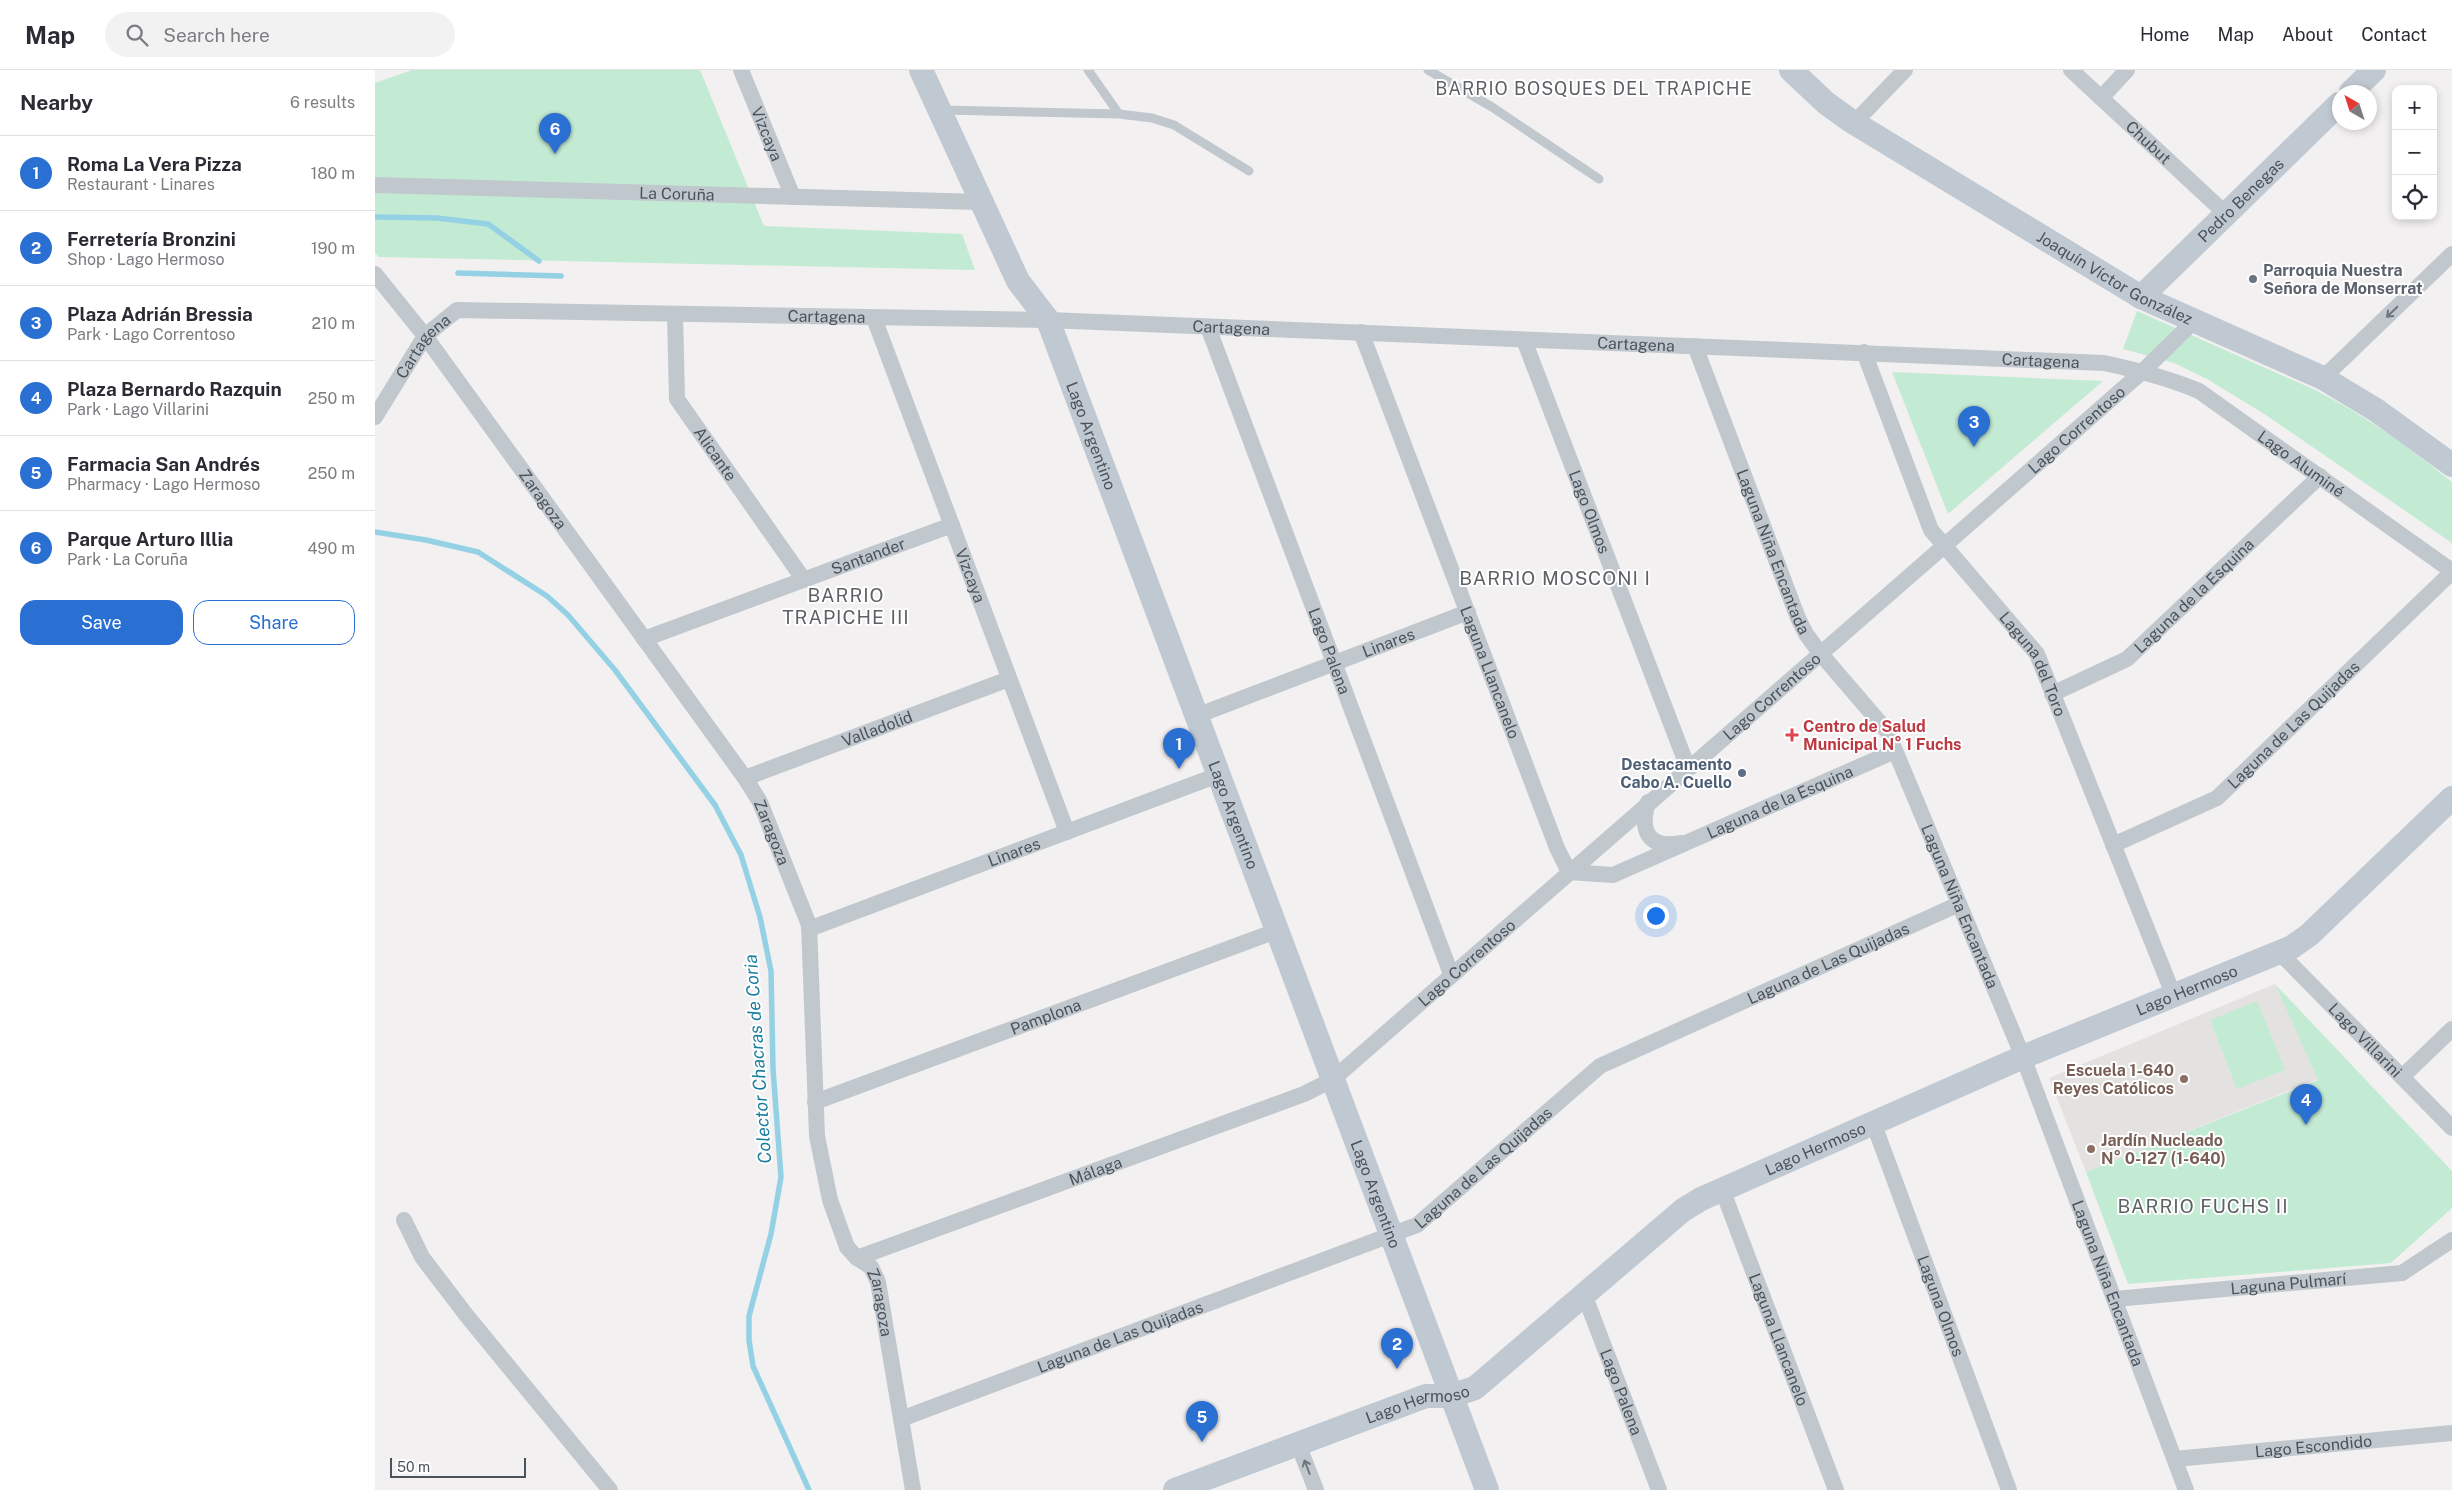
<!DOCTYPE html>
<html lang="en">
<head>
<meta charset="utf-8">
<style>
  :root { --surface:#fff; --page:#f2f2f3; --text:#2b2b33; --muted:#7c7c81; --line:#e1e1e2; --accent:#2a6fd2 }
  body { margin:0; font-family:"Public Sans",sans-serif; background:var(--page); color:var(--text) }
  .controls { position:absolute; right:15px; top:15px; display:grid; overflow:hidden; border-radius:10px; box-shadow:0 2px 8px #0003 }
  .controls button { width:45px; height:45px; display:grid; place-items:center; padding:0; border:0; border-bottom:1px solid var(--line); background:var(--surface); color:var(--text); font:25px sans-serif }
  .compass { position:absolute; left:1957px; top:15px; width:45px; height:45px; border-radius:50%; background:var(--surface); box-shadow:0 2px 8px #0003; rotate:321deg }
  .scale { position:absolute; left:15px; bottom:12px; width:136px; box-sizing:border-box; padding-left:5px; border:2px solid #4a535c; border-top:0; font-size:14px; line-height:18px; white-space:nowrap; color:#4a535c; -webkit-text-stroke:4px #fff; paint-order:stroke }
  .you { position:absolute; left:1280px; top:845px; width:18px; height:18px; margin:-12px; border:4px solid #fff; border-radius:50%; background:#1a73e8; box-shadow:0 0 0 8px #1a73e833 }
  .badge { display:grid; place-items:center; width:32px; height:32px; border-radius:50%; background:var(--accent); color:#fff; font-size:16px; font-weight:700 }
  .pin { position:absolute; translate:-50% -41px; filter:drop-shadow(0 1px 2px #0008) }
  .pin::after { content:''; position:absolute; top:26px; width:18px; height:15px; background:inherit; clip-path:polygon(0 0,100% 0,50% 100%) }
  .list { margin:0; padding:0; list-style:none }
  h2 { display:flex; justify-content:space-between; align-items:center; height:65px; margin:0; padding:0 20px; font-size:21px }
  h2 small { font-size:16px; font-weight:400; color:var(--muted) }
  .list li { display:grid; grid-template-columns:32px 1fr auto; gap:15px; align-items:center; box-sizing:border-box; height:75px; padding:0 20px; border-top:1px solid var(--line) }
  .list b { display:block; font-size:19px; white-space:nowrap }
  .list p { margin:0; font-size:16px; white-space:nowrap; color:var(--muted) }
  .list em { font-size:16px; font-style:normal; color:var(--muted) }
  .actions { display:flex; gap:10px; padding:15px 20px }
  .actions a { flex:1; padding:11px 0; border:1px solid var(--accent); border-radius:15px; text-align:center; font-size:18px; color:var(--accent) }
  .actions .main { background:var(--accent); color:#fff }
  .icon { flex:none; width:28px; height:28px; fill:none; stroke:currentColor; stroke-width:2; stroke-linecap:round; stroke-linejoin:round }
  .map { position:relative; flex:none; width:2077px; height:1420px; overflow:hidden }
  header { display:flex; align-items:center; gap:30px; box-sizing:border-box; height:70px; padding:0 25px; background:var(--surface); border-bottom:1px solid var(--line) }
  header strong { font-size:24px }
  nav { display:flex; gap:28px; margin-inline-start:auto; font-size:18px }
  .search { width:350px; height:45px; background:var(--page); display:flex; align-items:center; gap:12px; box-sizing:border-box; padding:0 18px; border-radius:28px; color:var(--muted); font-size:19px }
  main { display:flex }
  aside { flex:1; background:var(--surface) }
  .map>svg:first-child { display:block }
</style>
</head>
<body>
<header>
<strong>Map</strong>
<div class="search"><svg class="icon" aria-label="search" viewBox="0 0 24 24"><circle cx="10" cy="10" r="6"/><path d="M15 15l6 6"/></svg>Search here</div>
<nav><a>Home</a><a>Map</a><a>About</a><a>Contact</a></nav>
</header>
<main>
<aside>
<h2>Nearby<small>6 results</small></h2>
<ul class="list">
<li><span class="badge">1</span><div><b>Roma La Vera Pizza</b><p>Restaurant · Linares</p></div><em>180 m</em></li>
<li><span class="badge">2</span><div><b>Ferretería Bronzini</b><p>Shop · Lago Hermoso</p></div><em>190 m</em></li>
<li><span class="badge">3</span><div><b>Plaza Adrián Bressia</b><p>Park · Lago Correntoso</p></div><em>210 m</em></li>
<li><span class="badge">4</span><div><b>Plaza Bernardo Razquin</b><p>Park · Lago Villarini</p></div><em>250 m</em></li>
<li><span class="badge">5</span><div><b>Farmacia San Andrés</b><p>Pharmacy · Lago Hermoso</p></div><em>250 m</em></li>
<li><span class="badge">6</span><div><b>Parque Arturo Illia</b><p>Park · La Coruña</p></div><em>490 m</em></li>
</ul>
<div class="actions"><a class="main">Save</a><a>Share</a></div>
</aside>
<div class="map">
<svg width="2077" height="1420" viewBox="0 0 2077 1420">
  <rect width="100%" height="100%" fill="#f2f0f0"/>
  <!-- education -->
  <path fill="#e3e2e1" d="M1900,914L1943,1009L1711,1102L1674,1008Z"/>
  <!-- green -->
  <path fill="#c3ebd4" d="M37,0H325L389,156L587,164L600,200L4,187L0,183V13Z
    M1762,241L1938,319C1989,344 2033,377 2077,412V473L1891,345L1832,309L1799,293L1748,279Z
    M1517,302L1728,311L1573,444Z
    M1900,914L2077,1101V1138L2016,1193L1753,1214L1711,1102L1943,1010Z
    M1882,931L1910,1000L1862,1019L1835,950Z"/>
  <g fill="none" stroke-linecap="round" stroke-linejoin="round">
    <!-- stream -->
    <path stroke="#95d1e4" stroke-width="5.5" d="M0,147L62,148L113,154L164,191
      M83,203L186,206
      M0,462L51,470L103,482L172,526L193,545L240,600L340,735L366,785L385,847L396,901L398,999L406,1107L396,1164L374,1246V1270L378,1296L434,1420"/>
    <!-- lane -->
    <path stroke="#c0c7cd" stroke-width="9" d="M713,0L744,44
      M1053,0L1117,37L1224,109
      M568,40L744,44L777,48L799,55L874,101"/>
    <!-- street -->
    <g stroke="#c0c7cd" stroke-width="16">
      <path id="s1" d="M366,0L418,127"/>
      <path id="s2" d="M1696,0L1851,144"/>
      <path d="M1726,28L1752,0"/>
      <path d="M1479,53L1530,0"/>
      <path id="s3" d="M0,115L605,132"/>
      <path id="s4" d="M0,204L50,266L370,708L385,732L434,855L442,1066L455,1130L472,1177L482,1188L496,1197L503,1212L538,1420"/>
      <path id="s5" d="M300,244L302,329L429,510"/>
      <path id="s6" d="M499,248L692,762"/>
      <path id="s7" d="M833,257L1076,904"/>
      <path id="s8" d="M986,262L1182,778L1194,802L1238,805L1520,681"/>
      <path id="s9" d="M1149,270L1313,698"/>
      <path id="s10" d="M1320,276L1423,548L1431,564L1445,583L1512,661L1648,987L1811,1420"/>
      <path id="s11" d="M1489,282L1556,460L1662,584L1798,924"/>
      <path d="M1948,308L2077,184"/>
      <path id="s12" d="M0,347L50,266L82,240L673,250L1729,293C1762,300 1793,308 1824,321L2077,501"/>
      <path id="s13" d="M269,569L577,455"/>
      <path id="s14" d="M1677,624L1752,589L1945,406"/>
      <path id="s15" d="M821,646L1093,542"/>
      <path id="s16" d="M370,708L634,609"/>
      <path d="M1273,732C1264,762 1274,779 1306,773"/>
      <path id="s17" d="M1738,775L1842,728L2077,502"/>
      <path id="s18" d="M434,859L843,705"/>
      <path id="s19" d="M1905,883L2077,1058"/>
      <path d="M2027,1007L2077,959"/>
      <path id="s20" d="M440,1032L901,861"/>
      <path id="s21" d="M1498,1052L1634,1420"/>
      <path id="s22" d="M1347,1119L1461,1420"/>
      <path d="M29,1150L47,1187L92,1246L235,1420"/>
      <path id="s23" d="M482,1188L929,1024L957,1010L1569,476L1768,301L1818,252"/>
      <path id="s24" d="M1209,1224L1284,1420"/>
      <path id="s25" d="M1740,1229L2027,1203L2077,1170"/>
      <path id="s26" d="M526,1349L1042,1155L1225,996L1584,834"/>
      <path d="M923,1374L941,1420"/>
      <path id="s27" d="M1800,1389L2077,1363"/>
    </g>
    <!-- secondary -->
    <g stroke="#c0c8d2" stroke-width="24">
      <path id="s28" d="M546,0L643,211L673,250L1112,1420"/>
      <path id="s29" d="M1416,0L1451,33L1476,51L1766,227L1948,308L2001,340L2077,395"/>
      <path d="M1976,22L1999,0"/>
      <path id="s30" d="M1766,227L1964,34"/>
      <path id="s31" d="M800,1420L1051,1326H1076L1100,1318L1308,1140L1326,1129L1648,987L1917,877L1934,865L2077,728"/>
    </g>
  </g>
  <!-- one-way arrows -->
  <defs><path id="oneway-shaft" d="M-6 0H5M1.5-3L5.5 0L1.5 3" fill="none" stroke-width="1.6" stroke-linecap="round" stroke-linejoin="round" transform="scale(1.25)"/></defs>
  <g stroke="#6d767e">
    <use href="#oneway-shaft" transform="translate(2017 242) rotate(136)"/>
    <use href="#oneway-shaft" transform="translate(932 1397) rotate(-111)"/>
  </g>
  <!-- markers -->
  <circle fill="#6b7280" stroke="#fff" stroke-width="2" cx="1878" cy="209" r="5"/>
  <path fill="#e0444e" stroke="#fff" stroke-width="2" d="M1414.5 657.5h5v5h5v5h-5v5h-5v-5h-5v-5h5z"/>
  <circle fill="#5c6f8a" stroke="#fff" stroke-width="2" cx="1367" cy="703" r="5"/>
  <g fill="#8d6e63" stroke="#fff" stroke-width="2">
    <circle cx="1809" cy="1009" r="5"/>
    <circle cx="1716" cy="1079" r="5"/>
  </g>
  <g text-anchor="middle" stroke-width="4" stroke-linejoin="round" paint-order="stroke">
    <!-- street labels -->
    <g font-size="16" fill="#4a535c" stroke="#fff">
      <text dy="6" stroke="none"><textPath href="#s1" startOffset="69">Vizcaya</textPath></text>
      <text dy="6" stroke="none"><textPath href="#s2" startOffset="106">Chubut</textPath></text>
      <text dy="6" stroke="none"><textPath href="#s3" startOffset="302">La Coruña</textPath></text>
      <text dy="6" stroke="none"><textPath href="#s30" startOffset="139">Pedro Benegas</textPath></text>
      <text dy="6" stroke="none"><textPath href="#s29" startOffset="386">Joaquín Víctor González</textPath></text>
      <text dy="6" stroke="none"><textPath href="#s12" startOffset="506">Cartagena</textPath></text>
      <text dy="6" stroke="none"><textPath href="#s12" startOffset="911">Cartagena</textPath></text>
      <text dy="6" stroke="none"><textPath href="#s12" startOffset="1316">Cartagena</textPath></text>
      <text dy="6" stroke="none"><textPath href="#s12" startOffset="86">Cartagena</textPath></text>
      <text dy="6" stroke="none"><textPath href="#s12" startOffset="1721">Cartagena</textPath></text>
      <text dy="6" stroke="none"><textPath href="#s23" startOffset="1496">Lago Correntoso</textPath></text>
      <text dy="6" stroke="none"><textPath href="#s28" startOffset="405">Lago Argentino</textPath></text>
      <text dy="6" stroke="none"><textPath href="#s5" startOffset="152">Alicante</textPath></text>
      <text dy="6" stroke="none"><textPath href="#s12" startOffset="2009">Lago Aluminé</textPath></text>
      <text dy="6" stroke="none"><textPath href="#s4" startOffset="281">Zaragoza</textPath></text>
      <text dy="6" stroke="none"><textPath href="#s9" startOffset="184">Lago Olmos</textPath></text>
      <text dy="6" stroke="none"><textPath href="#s10" startOffset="220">Laguna Niña Encantada</textPath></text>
      <text dy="6" stroke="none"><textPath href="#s13" startOffset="239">Santander</textPath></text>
      <text dy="6" stroke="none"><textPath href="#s6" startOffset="275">Vizcaya</textPath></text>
      <text dy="6" stroke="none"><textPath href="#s14" startOffset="175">Laguna de la Esquina</textPath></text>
      <text dy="6" stroke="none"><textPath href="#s15" startOffset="206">Linares</textPath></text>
      <text dy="6" stroke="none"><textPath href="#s7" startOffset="346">Lago Palena</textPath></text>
      <text dy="6" stroke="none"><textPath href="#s11" startOffset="360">Laguna del Toro</textPath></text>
      <text dy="6" stroke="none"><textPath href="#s8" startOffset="364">Laguna Llancanelo</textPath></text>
      <text dy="6" stroke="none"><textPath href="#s23" startOffset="1091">Lago Correntoso</textPath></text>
      <text dy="6" stroke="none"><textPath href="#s17" startOffset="220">Laguna de Las Quijadas</textPath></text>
      <text dy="6" stroke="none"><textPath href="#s16" startOffset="141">Valladolid</textPath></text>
      <text dy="6" stroke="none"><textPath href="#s8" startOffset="805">Laguna de la Esquina</textPath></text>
      <text dy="6" stroke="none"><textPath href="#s28" startOffset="810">Lago Argentino</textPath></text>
      <text dy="6" stroke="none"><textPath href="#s4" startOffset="686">Zaragoza</textPath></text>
      <text dy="6" stroke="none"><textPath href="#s18" startOffset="219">Linares</textPath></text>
      <text dy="6" stroke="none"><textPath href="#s10" startOffset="625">Laguna Niña Encantada</textPath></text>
      <text dy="6" stroke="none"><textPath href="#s23" startOffset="686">Lago Correntoso</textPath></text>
      <text dy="6" stroke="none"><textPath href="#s26" startOffset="1044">Laguna de Las Quijadas</textPath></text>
      <text dy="6" stroke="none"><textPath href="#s31" startOffset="1142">Lago Hermoso</textPath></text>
      <text dy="6" stroke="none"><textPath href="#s20" startOffset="246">Pamplona</textPath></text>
      <text dy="6" stroke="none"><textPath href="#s19" startOffset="122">Lago Villarini</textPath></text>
      <text dy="6" stroke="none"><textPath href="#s31" startOffset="738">Lago Hermoso</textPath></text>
      <text dy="6" stroke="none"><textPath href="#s26" startOffset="639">Laguna de Las Quijadas</textPath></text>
      <text dy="6" stroke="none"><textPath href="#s23" startOffset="254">Málaga</textPath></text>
      <text dy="6" stroke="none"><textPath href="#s28" startOffset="1215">Lago Argentino</textPath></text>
      <text dy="6" stroke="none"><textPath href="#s10" startOffset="1030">Laguna Niña Encantada</textPath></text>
      <text dy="6" stroke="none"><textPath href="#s25" startOffset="174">Laguna Pulmarí</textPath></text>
      <text dy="6" stroke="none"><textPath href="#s4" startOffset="1181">Zaragoza</textPath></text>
      <text dy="6" stroke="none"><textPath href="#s21" startOffset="196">Laguna Olmos</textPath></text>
      <text dy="6" stroke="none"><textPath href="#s26" startOffset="234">Laguna de Las Quijadas</textPath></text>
      <text dy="6" stroke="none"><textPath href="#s22" startOffset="161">Laguna Llancanelo</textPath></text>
      <text dy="6" stroke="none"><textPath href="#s24" startOffset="105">Lago Palena</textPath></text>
      <text dy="6" stroke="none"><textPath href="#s31" startOffset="258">Lago Hermoso</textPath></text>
      <text dy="6" stroke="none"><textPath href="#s27" startOffset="139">Lago Escondido</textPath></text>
    </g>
    <!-- worship labels -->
    <g font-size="16" font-weight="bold" fill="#5b616d" stroke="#fff" text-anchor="start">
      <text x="1888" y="206">Parroquia Nuestra<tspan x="1888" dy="18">Señora de Monserrat</tspan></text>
    </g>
    <!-- health labels -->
    <g font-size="16" font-weight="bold" fill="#be3a42" stroke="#fff" text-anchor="start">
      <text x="1428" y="662">Centro de Salud<tspan x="1428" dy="18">Municipal N° 1 Fuchs</tspan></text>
    </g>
    <!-- service labels -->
    <g font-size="16" font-weight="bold" fill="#4e5e75" stroke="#fff" text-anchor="end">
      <text x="1357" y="700">Destacamento<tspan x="1357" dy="18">Cabo A. Cuello</tspan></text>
    </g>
    <!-- education labels -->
    <g font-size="16" font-weight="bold" fill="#785e54" stroke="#fff" text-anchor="end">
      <text x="1799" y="1006">Escuela 1-640<tspan x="1799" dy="18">Reyes Católicos</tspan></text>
      <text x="1726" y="1076" text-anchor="start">Jardín Nucleado<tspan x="1726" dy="18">N° 0-127 (1-640)</tspan></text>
    </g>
    <!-- neighbourhood labels -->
    <g font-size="18" letter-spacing="1" fill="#5d6064" stroke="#fff">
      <text x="1219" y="25">BARRIO BOSQUES DEL TRAPICHE</text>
    </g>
    <!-- water labels -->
    <g font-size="18" font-style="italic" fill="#1a7f9f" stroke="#fff">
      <text transform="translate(383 989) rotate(-94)" y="6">Colector Chacras de Coria</text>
    </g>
    <!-- quarter labels -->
    <g font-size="19" letter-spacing="1" fill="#5d6064" stroke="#fff">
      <text x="1180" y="515">BARRIO MOSCONI I</text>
      <text x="471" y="532">BARRIO<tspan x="471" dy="22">TRAPICHE III</tspan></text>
      <text x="1828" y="1143">BARRIO FUCHS II</text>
    </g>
  </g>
</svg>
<div class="controls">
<button>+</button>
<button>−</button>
<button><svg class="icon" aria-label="locate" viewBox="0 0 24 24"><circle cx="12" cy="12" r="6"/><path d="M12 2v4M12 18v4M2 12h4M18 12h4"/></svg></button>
</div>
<svg class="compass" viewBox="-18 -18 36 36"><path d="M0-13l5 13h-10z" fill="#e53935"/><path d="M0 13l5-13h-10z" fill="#7c7c81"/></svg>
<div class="scale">50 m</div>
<div class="you"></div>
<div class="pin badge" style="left:804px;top:699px">1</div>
<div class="pin badge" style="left:1022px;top:1299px">2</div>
<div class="pin badge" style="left:1599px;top:377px">3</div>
<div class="pin badge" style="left:1931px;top:1055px">4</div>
<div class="pin badge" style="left:827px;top:1372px">5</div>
<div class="pin badge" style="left:180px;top:84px">6</div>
</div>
</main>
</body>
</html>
